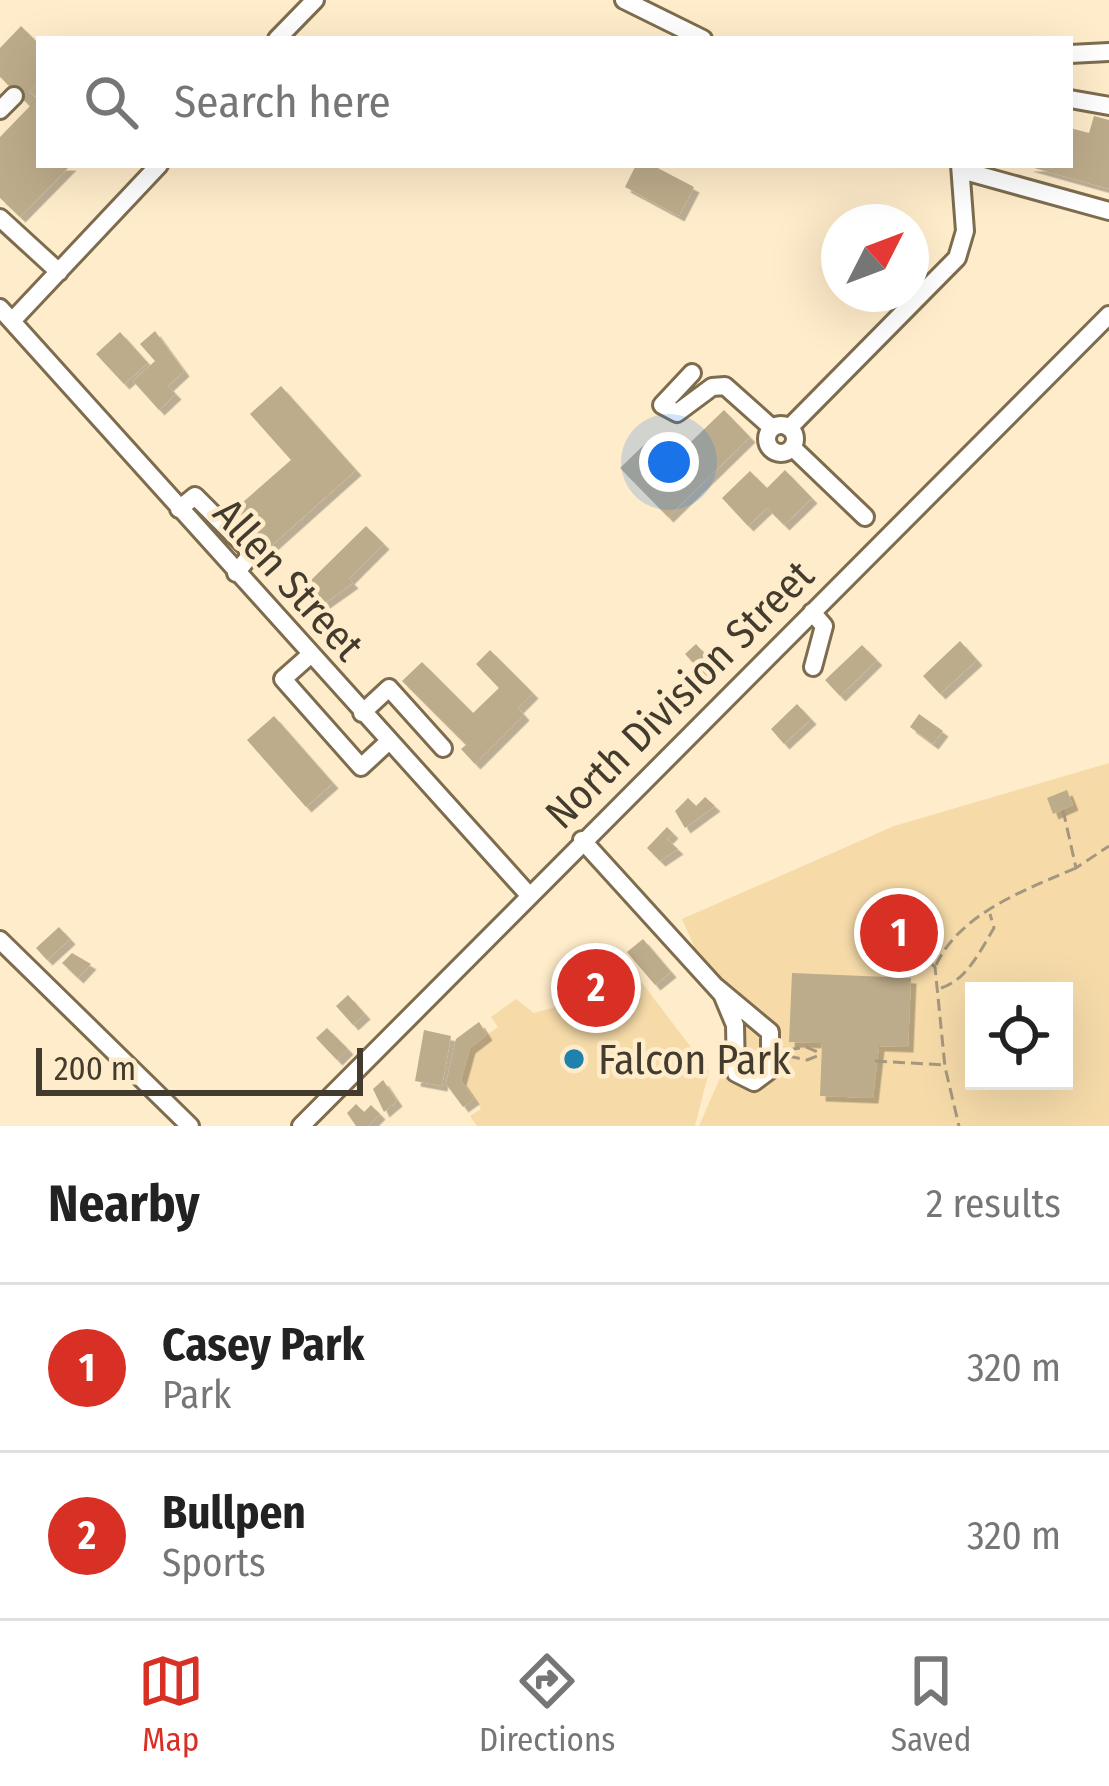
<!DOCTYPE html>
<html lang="en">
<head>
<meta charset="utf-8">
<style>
  :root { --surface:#fff; --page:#f2f2f2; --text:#222; --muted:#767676; --line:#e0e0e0; --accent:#d93025 }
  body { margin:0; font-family:"Fira Sans Condensed",sans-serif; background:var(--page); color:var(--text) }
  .controls { position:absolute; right:36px; bottom:36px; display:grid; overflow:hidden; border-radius:0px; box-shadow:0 12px 48px #0002 }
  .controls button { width:108px; height:108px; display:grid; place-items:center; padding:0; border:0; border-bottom:3px solid var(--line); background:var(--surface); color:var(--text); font:60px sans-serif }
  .compass { position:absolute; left:821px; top:204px; width:108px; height:108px; border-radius:50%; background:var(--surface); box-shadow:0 12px 48px #0002; rotate:48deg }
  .scale { position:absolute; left:36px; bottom:30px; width:327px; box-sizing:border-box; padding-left:12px; border:6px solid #433c2e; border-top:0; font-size:33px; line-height:42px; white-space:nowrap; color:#433c2e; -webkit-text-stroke:9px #ffecca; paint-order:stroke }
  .you { position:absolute; left:669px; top:462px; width:42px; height:42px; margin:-30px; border:9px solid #fff; border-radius:50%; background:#1a73e8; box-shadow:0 0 0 18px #1a73e833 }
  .badge { display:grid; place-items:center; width:78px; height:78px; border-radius:50%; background:var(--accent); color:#fff; font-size:39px; font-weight:700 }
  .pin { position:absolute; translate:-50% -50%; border:6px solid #fff; box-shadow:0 3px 12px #0006 }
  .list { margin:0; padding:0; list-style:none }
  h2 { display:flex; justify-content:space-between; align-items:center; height:156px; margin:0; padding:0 48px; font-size:51px }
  h2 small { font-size:39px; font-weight:400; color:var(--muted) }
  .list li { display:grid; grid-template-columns:78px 1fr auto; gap:36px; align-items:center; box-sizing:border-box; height:168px; padding:0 48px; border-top:3px solid var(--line) }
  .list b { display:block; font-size:45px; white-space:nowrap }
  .list p { margin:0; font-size:39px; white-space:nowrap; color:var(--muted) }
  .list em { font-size:39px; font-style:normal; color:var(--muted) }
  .icon { flex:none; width:66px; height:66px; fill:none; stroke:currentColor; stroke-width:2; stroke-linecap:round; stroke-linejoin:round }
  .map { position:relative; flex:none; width:1109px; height:1126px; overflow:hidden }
  .search { position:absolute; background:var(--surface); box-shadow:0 12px 48px #0002; left:36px; right:36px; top:36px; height:132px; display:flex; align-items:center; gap:30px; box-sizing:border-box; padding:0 42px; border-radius:0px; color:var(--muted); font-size:45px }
  .sheet { height:492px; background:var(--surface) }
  nav { display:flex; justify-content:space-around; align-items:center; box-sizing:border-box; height:168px; border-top:3px solid var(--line); background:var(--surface); font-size:33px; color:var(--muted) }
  nav a { display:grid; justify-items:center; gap:6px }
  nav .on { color:var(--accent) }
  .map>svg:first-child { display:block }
</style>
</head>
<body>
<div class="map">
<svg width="1109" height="1126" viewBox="0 0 1109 1126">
  <defs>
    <filter id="shadow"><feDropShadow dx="5.5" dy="5.5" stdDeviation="0" flood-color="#0004"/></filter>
  </defs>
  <rect width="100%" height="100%" fill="#ffecca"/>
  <!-- green -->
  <path fill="#f6dba9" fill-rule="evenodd" d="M1109,763V1126H699L736,1041L682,919L894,826ZM974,991H1064V1081H974Z
    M633,971L709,1071L695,1126H477L470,1116L481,1109L475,1099L463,1107L446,1084L456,1039L479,1022L488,1034L498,1027L491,1017L516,999L534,1013L581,1000L577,991L614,972L620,982Z"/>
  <!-- building -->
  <path fill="#bdac8b" filter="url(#shadow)" d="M21,26L39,44V82L29,92L35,97L39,93V165H71L20,217L0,198V137L30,106L0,77V48Z
    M1094,116L1109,120V189L1027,166L1070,165V128L1089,133Z
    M636,165H652L694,187L679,216L625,187Z
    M155,331L184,371L168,386L176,394L159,410L133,381L155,361L140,344Z
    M120,332L148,363L124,384L96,354Z
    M281,386L356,470L269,548L235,509L291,460L250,414Z
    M724,410L750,437L668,517L620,468L648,441L669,463Z
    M785,470L812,498L784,525L767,508L748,526L722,498L750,471L767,488Z
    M366,526L384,544L349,579L353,583L322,605L304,587Z
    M960,641L977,660L940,694L923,676Z
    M696,644L716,666L705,676L685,654Z
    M862,645L877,660L840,696L825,680Z
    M490,650L533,693L518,708L524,715L475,764L461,749L466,745L402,681L422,662L473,713L499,688L476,664Z
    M797,704L811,719L784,744L771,729Z
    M919,714L943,731L933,744L910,727Z
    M274,716L333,783L306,807L247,740Z
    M1067,790L1073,805L1053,814L1047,798Z
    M705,797L715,806L685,828L675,811L688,798L696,806Z
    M667,827L673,833L667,839L678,849L660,861L647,848Z
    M59,927L70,939L47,960L36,948Z
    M643,939L671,972L655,985L627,952Z
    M610,948L620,969L575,992L564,970Z
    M72,953L91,964L78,978L62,963Z
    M792,973L911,978L908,1047L879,1046L873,1098L820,1096L822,1043L789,1042Z
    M348,995L365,1014L353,1025L336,1006Z
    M479,1022L487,1035L470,1048L461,1080L474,1099L463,1107L446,1084L456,1039Z
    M327,1028L348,1049L337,1060L316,1038Z
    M424,1030L451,1036L442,1086L415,1081Z
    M383,1080L397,1101L384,1112L373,1089Z
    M356,1104L364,1112L371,1105L380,1114L368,1126H356L347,1113Z"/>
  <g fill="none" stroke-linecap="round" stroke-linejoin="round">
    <!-- minor casing -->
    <g stroke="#7d6c4e" stroke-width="22">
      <path id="minor" d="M624,0L703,39
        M277,39L315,0
        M1070,54L1109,52
        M1070,99L1109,106
        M0,110L14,96
        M961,170L1109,211
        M0,218L59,272
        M0,308L528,894
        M12,321L159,165
        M692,373L662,405L677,413L712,387L725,386L772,428
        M767 439a14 14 0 1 1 28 0a14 14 0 1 1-28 0Z
        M789,428L957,258L965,231L960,165
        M792,447L865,517
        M179,509L195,496L247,548L249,557L236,573
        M812,612L824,626L813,667
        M309,656L283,679L361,767L388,742
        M362,713L389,688L443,748
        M582,840L722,994L735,1025L736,1073L754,1082L770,1070V1032L716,987
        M0,940L190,1126
        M301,1126L1109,315"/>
    </g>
    <!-- path -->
    <path stroke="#a5977f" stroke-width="3" stroke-dasharray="12 6" stroke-linecap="butt" d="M1063,810L1076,868L1109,846
      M877,918L935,967L945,1067L959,1126
      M936,965C960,913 1027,889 1076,868
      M941,988C967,980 980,951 994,928L990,914
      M788,1050L806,1047L822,1054
      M788,1056L807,1060L820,1055
      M875,1061L945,1065"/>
    <!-- minor -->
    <use href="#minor" stroke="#fff" stroke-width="16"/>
  </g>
  <!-- markers -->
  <circle fill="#1f82ad" stroke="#ffecca" stroke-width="4.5" cx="574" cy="1059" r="12"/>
  <g text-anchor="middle" stroke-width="9" stroke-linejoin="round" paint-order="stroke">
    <!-- street labels -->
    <g font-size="42" fill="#433c2e" stroke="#ffecca">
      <text transform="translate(289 579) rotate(48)" y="15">Allen Street</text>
      <text transform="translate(679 694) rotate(-45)" y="15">North Division Street</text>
    </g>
    <!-- poi labels -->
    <g font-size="42" fill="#433c2e" stroke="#ffecca" text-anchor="start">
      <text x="598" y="1074">Falcon Park</text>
    </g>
  </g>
</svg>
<div class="controls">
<button><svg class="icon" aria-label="locate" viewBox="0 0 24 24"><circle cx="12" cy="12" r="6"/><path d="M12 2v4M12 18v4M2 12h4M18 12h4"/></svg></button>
</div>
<svg class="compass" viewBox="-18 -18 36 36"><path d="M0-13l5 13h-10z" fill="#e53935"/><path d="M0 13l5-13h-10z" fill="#767676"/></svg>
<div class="scale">200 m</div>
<div class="you"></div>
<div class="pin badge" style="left:899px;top:933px">1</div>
<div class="pin badge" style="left:596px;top:988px">2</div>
<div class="search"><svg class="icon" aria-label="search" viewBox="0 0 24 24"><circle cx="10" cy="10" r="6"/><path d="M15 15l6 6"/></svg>Search here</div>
</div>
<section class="sheet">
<h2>Nearby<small>2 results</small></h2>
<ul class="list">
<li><span class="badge">1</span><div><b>Casey Park</b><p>Park</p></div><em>320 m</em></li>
<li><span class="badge">2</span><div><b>Bullpen</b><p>Sports</p></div><em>320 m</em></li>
</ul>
</section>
<nav>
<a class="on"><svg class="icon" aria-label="map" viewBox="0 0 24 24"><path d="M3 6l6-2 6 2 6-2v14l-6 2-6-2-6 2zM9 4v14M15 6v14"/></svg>Map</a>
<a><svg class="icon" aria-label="directions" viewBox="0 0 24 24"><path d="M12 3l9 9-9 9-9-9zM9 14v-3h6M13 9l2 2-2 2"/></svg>Directions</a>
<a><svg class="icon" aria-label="saved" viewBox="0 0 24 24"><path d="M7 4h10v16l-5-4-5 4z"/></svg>Saved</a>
</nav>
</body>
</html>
